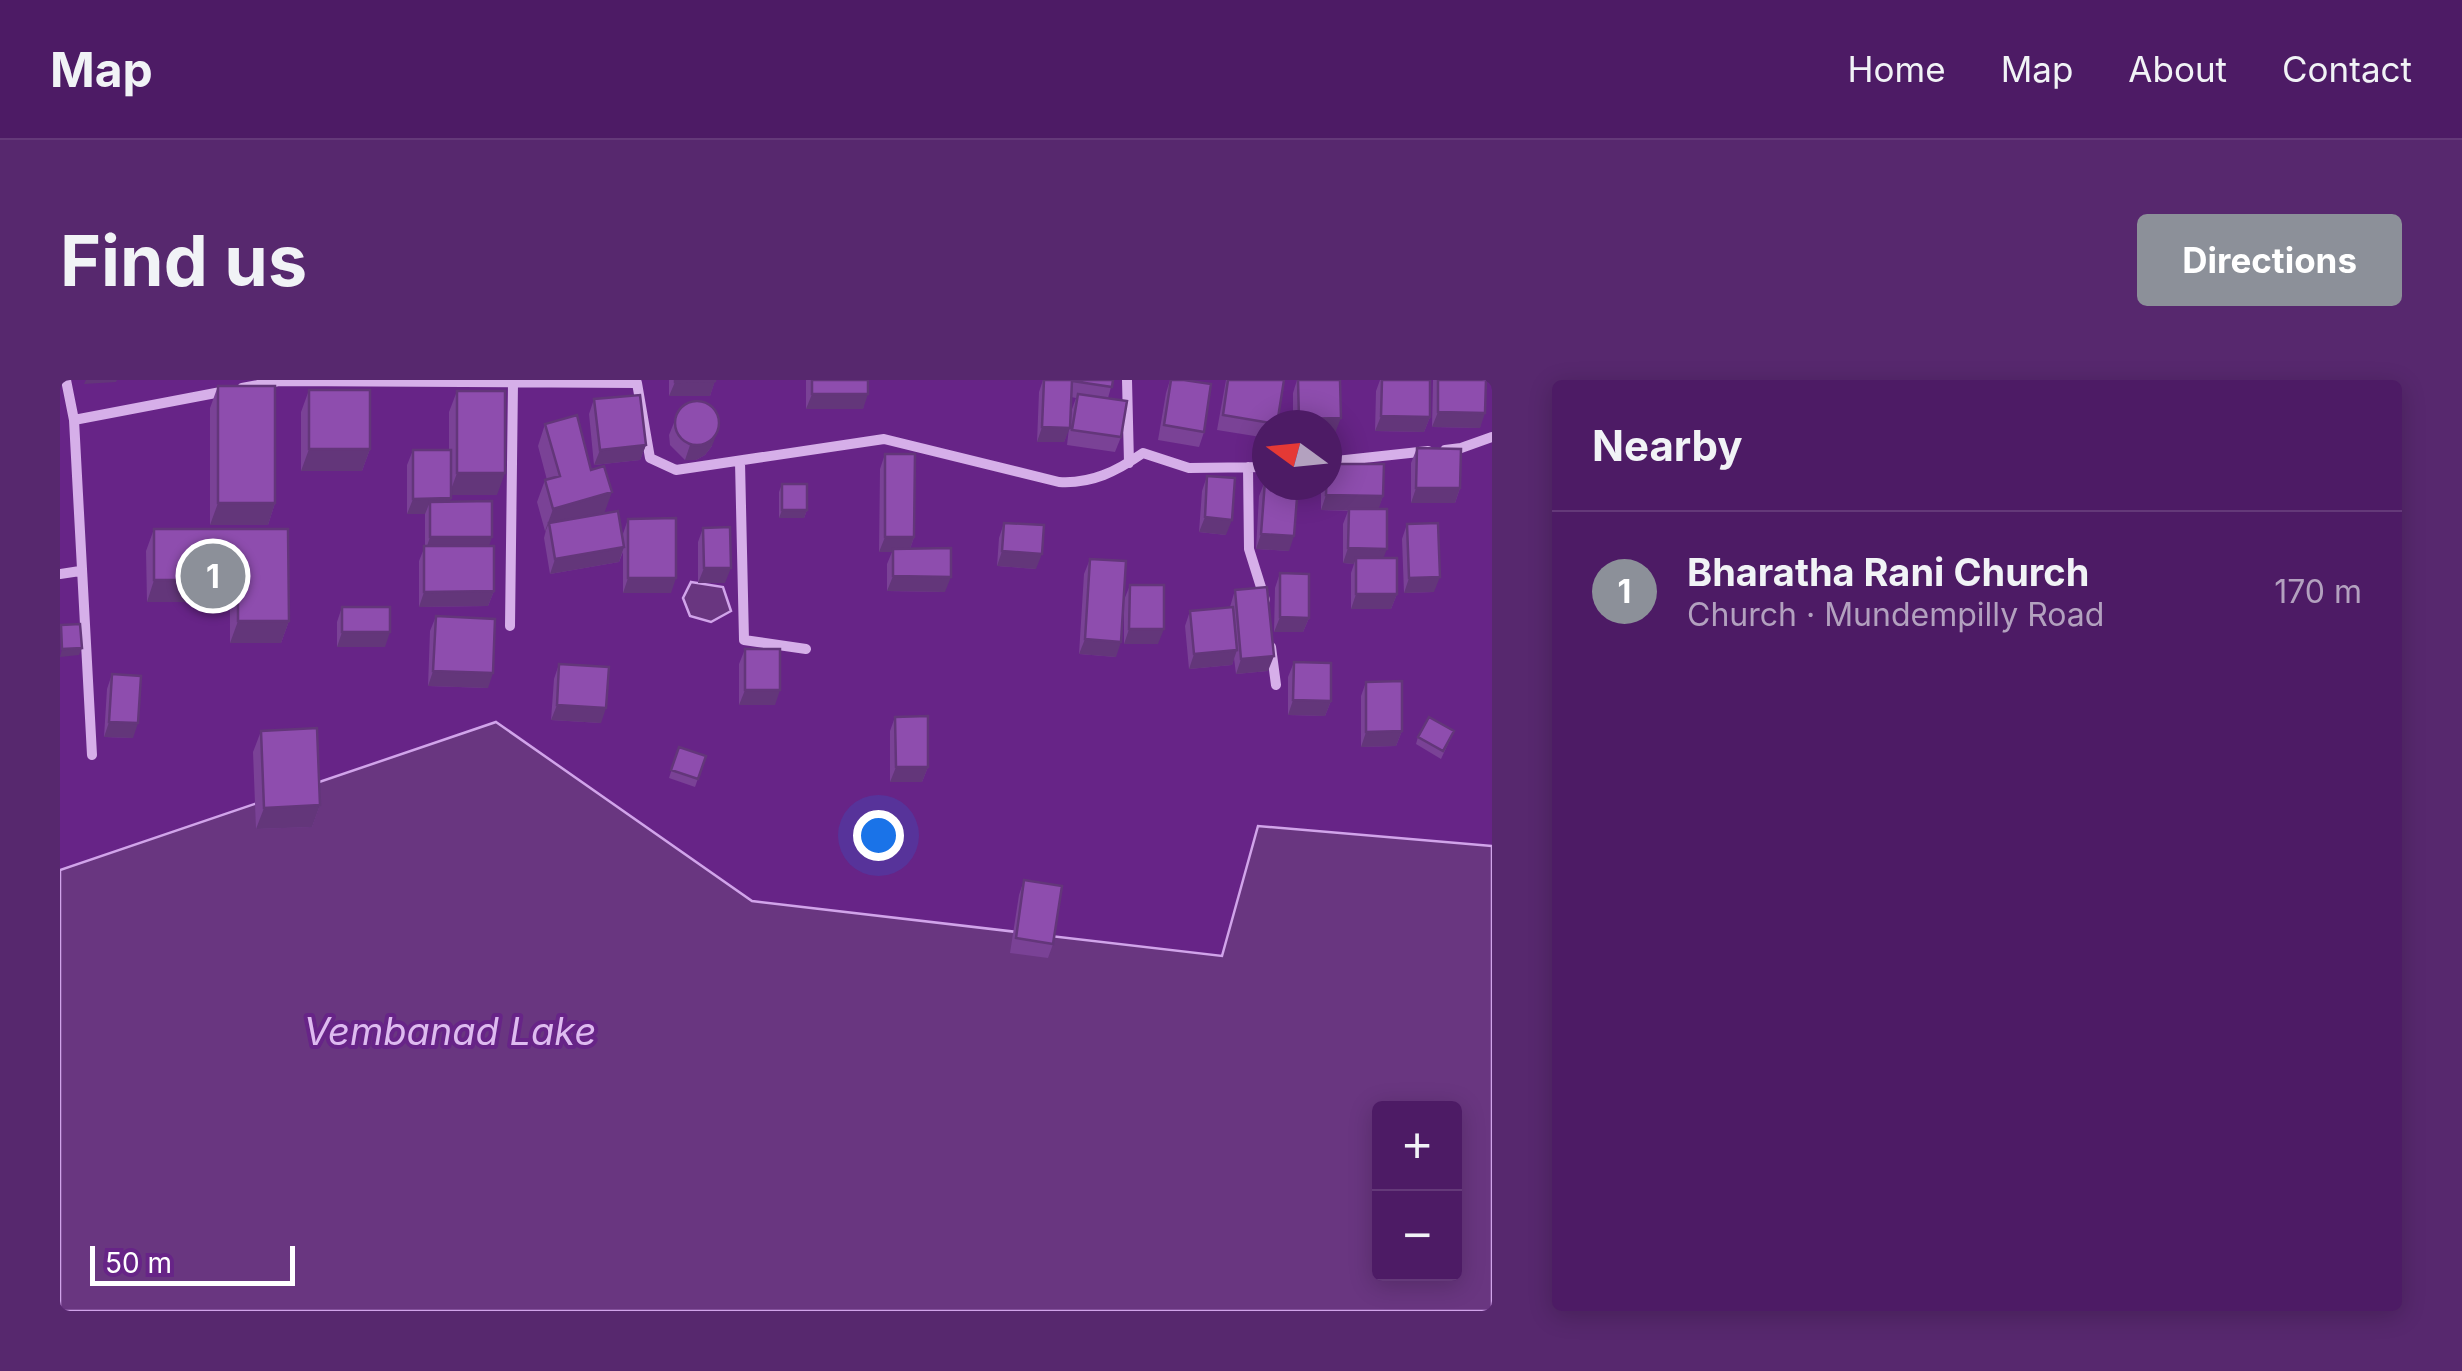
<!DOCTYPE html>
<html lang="en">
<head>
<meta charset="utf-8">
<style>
  :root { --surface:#4d1b65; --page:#57286e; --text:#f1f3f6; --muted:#b3a1bf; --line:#643979; --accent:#8c9099 }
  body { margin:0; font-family:Inter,sans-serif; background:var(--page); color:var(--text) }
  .controls { position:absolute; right:30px; bottom:30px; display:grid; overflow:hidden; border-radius:10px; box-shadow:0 5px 25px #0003 }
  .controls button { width:90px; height:90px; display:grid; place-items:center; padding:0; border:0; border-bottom:2px solid var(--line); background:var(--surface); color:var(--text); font:50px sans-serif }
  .compass { position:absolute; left:1192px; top:30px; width:90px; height:90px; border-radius:50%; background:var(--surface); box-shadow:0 5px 25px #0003; rotate:285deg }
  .scale { position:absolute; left:30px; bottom:25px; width:205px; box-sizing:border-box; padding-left:10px; border:5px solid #fff; border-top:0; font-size:28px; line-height:35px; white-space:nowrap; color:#fff; -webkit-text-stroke:8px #672487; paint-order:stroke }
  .you { position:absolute; left:818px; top:455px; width:35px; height:35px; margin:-25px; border:8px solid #fff; border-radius:50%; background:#1a73e8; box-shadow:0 0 0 15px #1a73e833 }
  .badge { display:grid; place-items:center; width:65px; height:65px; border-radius:50%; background:var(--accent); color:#fff; font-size:32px; font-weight:700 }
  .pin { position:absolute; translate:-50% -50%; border:5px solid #fff; box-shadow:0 2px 10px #0006 }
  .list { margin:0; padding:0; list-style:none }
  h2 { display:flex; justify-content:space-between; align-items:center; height:130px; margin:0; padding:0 40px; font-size:42px }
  h2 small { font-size:32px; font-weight:400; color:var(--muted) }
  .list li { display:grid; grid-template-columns:65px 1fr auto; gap:30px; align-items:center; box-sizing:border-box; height:160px; padding:0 40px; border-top:2px solid var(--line) }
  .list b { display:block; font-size:38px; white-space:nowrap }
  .list p { margin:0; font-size:32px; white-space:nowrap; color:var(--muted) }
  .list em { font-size:32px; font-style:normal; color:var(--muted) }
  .map { position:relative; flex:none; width:1432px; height:931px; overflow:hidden; border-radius:10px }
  header { display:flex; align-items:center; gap:60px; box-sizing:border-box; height:140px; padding:0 50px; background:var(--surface); border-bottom:2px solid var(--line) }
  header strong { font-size:48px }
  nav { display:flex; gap:55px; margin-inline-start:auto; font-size:35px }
  .intro { display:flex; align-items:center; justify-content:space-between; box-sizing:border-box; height:240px; padding:0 60px }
  h1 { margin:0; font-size:70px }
  .button { padding:25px 45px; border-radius:10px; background:var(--accent); color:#fff; font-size:35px; font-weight:700 }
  main { display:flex; gap:60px; padding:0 60px }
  aside { flex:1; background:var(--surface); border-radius:10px; box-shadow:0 5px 25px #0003 }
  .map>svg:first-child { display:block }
</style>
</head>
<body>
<header>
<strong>Map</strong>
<nav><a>Home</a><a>Map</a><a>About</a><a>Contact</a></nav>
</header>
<div class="intro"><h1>Find us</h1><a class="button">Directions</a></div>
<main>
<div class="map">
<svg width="1432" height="931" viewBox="0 0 1432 931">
  <rect width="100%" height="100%" fill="#672487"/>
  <!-- water -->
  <path fill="#693680" stroke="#d1a4ea" stroke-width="2.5" fill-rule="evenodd" d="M631,202L663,207L671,231L651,242L630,236L623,218Z
    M436,342L692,521L1162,576L1198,446L1432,466V931H0V490ZM1320,728H1394V894H1320Z"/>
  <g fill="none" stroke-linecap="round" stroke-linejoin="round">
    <!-- street -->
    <path stroke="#d6afe9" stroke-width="10" d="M6,0L14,40L32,375
      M1067,0L1069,83
      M182,8L219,1L577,3L590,78L616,90L824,59L999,102C1032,104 1057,91 1083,73L1129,88L1207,87
      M14,40L166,11
      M1385,70L1401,68L1432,57
      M680,82L684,260L746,269
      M1267,82L1368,71
      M1188,87L1189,169L1205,220
      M0,194L20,191
      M450,246L453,3
      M1211,267L1216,305"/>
  </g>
  <!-- wall -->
  <path fill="#7a4296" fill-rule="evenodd" d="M609,0H655L650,16H609Z
    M746,0H808L803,29H746Z
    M983,0H1053L1048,18L1061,57L1055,72L1007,65L1009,48L1004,62H977L979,12ZM1011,17L1016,18L1012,29L1010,46Z
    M1110,0L1144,52L1139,67L1098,60L1106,13Z
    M1166,0H1224L1217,44V45H1207V58L1157,50Z
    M1237,0L1275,53L1267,45H1233V13Z
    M1320,0H1370V37L1364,52L1315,51L1316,11Z
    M1373,0H1426L1420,48L1372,47Z
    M158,6L215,123L208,145H150V28Z
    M249,10L310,69L302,91H241V32Z
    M397,11L437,115H391L390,121L429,166L434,211L428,226L359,227V181L365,166V134H347V85L353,70H389V32Z
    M534,19L586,65L580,80L534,85L529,34Z
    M619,30L652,66L645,75L636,80H625L610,65L609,55Z
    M485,44L544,133L563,154L568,139L611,213H563V172L559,182L490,194L484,158L486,150L485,151L477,122L485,100H487L478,66Z
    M1357,68L1400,108L1395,123H1351V83Z
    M825,74L854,157L850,169L885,212L827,211V184L832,172H819L820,89Z
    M1147,96L1166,155L1139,152L1142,111Z
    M1205,101L1229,171L1196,169L1199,116Z
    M722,104L747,130L744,138H719V112Z
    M1261,105L1323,116L1318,129L1323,178L1337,214L1331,229H1291V193L1294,184L1283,183V144L1288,131L1261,130Z
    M944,143L976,189L937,186L939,158Z
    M1347,144L1374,212L1344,213L1342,159Z
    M643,148L665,203H638V162Z
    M94,149H228L229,241L221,263H170V222H87L86,171Z
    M1030,179L1056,277L1019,274L1024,194Z
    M1220,193L1249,238L1243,252H1214L1215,208Z
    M1070,205L1098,264H1064V220Z
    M1175,210L1208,291L1176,294L1174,278L1172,285L1129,289L1125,246L1130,231L1170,227Z
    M282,227L325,267H277V242Z
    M376,236L428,308L368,306L370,251Z
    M685,269L715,325H679V284Z
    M1234,282L1271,321L1265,336L1228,335V297Z
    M499,284L541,343L491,340L494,299Z
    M52,294L73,358L44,357L47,309Z
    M1306,302L1342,351L1336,366L1301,367V316Z
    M835,337L868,387L862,402H830V351Z
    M201,351L260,425L252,447L196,449L193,372Z
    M1394,351L1381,379L1356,364L1358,357Z
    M619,367L646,376L635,407L609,398Z
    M964,500L993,564L988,578L950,573L959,515Z"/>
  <!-- shaded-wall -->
  <path fill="#63367a" d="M26,0H57L56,2L24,4Z
    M655,1L650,16H609L615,2Z
    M752,14H808L803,29H746Z
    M1378,32L1425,33L1420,48L1372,47Z
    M1321,36L1370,37L1364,52L1315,51Z
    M1281,38L1275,53H1267V45H1236L1239,39Z
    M982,47L1010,48L1004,62H977Z
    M658,51L652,66L645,75L636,80H625L630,65Z
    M586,65L580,80L534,85L540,70Z
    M249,69H310L302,91H241Z
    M397,93H445L437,115H389Z
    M1356,108H1400L1395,123H1351Z
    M552,112L544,134L489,143L486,150L485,151L493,129Z
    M1266,115L1323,116L1318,131L1261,130Z
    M391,118L386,133L370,122L365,134H347L353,119Z
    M158,123H215L208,145H150Z
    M722,130H747L744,138H719Z
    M1145,137L1172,140L1166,155L1139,152Z
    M1201,154L1234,156L1229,171L1196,169Z
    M370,157H432L427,172H365Z
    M825,157H854L849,172L833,169L832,172H819Z
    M564,167L559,182L490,194L495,179Z
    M1288,168L1327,169L1321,184L1296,178L1294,184L1283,183Z
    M942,171L982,174L976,189L937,186Z
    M644,188H671L665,203H638Z
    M833,196L891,197L885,212L827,211Z
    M1380,197L1374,212L1344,213L1349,198Z
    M568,198H616L611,213H563Z
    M94,200H178L170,222H87Z
    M434,211L428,226L359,227L364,212Z
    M1296,214H1337L1331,229H1291Z
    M1220,237L1249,238L1243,252H1214Z
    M178,241H229L221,263H170Z
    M1069,249H1104L1098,264H1064Z
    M282,252H330L325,267H277Z
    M1025,259L1061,262L1056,277L1019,274Z
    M22,268L19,275L0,277L2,269Z
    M1177,270L1172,285L1129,289L1134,274Z
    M1214,276L1208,291L1176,294L1181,279Z
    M373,291L433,293L428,308L368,306Z
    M685,310H720L715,325H679Z
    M1233,320L1271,321L1265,336L1228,335Z
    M497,325L546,328L541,343L491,340Z
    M49,342L78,343L73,358L44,357Z
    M1342,351L1336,366L1301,367L1306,352Z
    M836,387H868L862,402H830Z
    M260,425L252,447L196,449L204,428Z"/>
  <!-- building -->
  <path fill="#8e4dae" stroke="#63367a" stroke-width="2.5" d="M615,0H655V1L615,2Z
    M752,0H808V14H752Z
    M984,0H1012L1010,48L982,47Z
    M1012,0H1053L1052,7L1012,1Z
    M1111,0H1124L1151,4L1144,52L1104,45Z
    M1168,0H1224L1217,44L1163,35Z
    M1238,0H1280L1281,38L1239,39Z
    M1322,0H1370V37L1321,36Z
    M1378,0H1426L1425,33L1378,32Z
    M158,6H215V123H158Z
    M249,10H310V69H249Z
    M397,11H445V93H397Z
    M1018,14L1067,21L1061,57L1012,50Z
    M580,15L586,65L540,70L534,19Z
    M615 43a22 22 0 1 1 44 0a22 22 0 1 1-44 0Z
    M517,35L531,90L544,86L552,112L493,129L485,100L500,96L485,44Z
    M1357,68L1401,69L1400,108H1356Z
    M353,70H391V118L353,119Z
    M825,74H855L854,157H825Z
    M1267,84H1324L1323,116L1266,115Z
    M1147,96L1175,98L1172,140L1145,137Z
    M1205,101H1207V105H1238L1234,156L1201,154Z
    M722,104H747V130H722Z
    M432,121V157H370V122Z
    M1289,129H1327V169L1288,168Z
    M558,131L564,167L495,179L489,143Z
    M616,138V198H568V139Z
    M944,143L984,145L982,174L942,171Z
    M1378,143L1380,197L1349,198L1347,144Z
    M670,147L671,188H644L643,148Z
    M94,149H228L229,241H178V200H94Z
    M364,166H434V211L364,212Z
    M891,168V197L833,196V169Z
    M1296,178H1337V214H1296Z
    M1030,179L1066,181L1061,262L1025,259Z
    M1220,193L1249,194V238L1220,237Z
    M1070,205H1104V249H1069Z
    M1207,207L1214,276L1181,279L1175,210Z
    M282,227H330V252H282Z
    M1173,227L1177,270L1134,274L1130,231Z
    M376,236L435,239L433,293L373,291Z
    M20,244L22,268L2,269L1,245Z
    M685,269H720V310H685Z
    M1234,282L1271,283V321L1233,320Z
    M499,284L549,287L546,328L497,325Z
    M52,294L81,296L78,343L49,342Z
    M1342,301V351L1306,352V302Z
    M868,336V387H836L835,337Z
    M1369,337L1394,351L1383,371L1358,357Z
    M257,348L260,425L204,428L201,351Z
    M619,367L646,376L638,399L611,390Z
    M964,500L1002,506L993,564L956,558Z"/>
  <g text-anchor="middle" stroke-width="8" stroke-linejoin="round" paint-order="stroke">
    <!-- water labels -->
    <g font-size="38" font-style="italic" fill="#debbf0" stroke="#672487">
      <text x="390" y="665">Vembanad Lake</text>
    </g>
  </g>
</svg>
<div class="controls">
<button>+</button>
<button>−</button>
</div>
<svg class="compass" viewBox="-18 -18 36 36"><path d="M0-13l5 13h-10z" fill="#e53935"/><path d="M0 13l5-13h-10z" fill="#b3a1bf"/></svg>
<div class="scale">50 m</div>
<div class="you"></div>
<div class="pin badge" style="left:153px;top:196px">1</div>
</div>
<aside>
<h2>Nearby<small></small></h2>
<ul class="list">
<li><span class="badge">1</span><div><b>Bharatha Rani Church</b><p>Church · Mundempilly Road</p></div><em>170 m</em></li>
</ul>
</aside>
</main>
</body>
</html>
